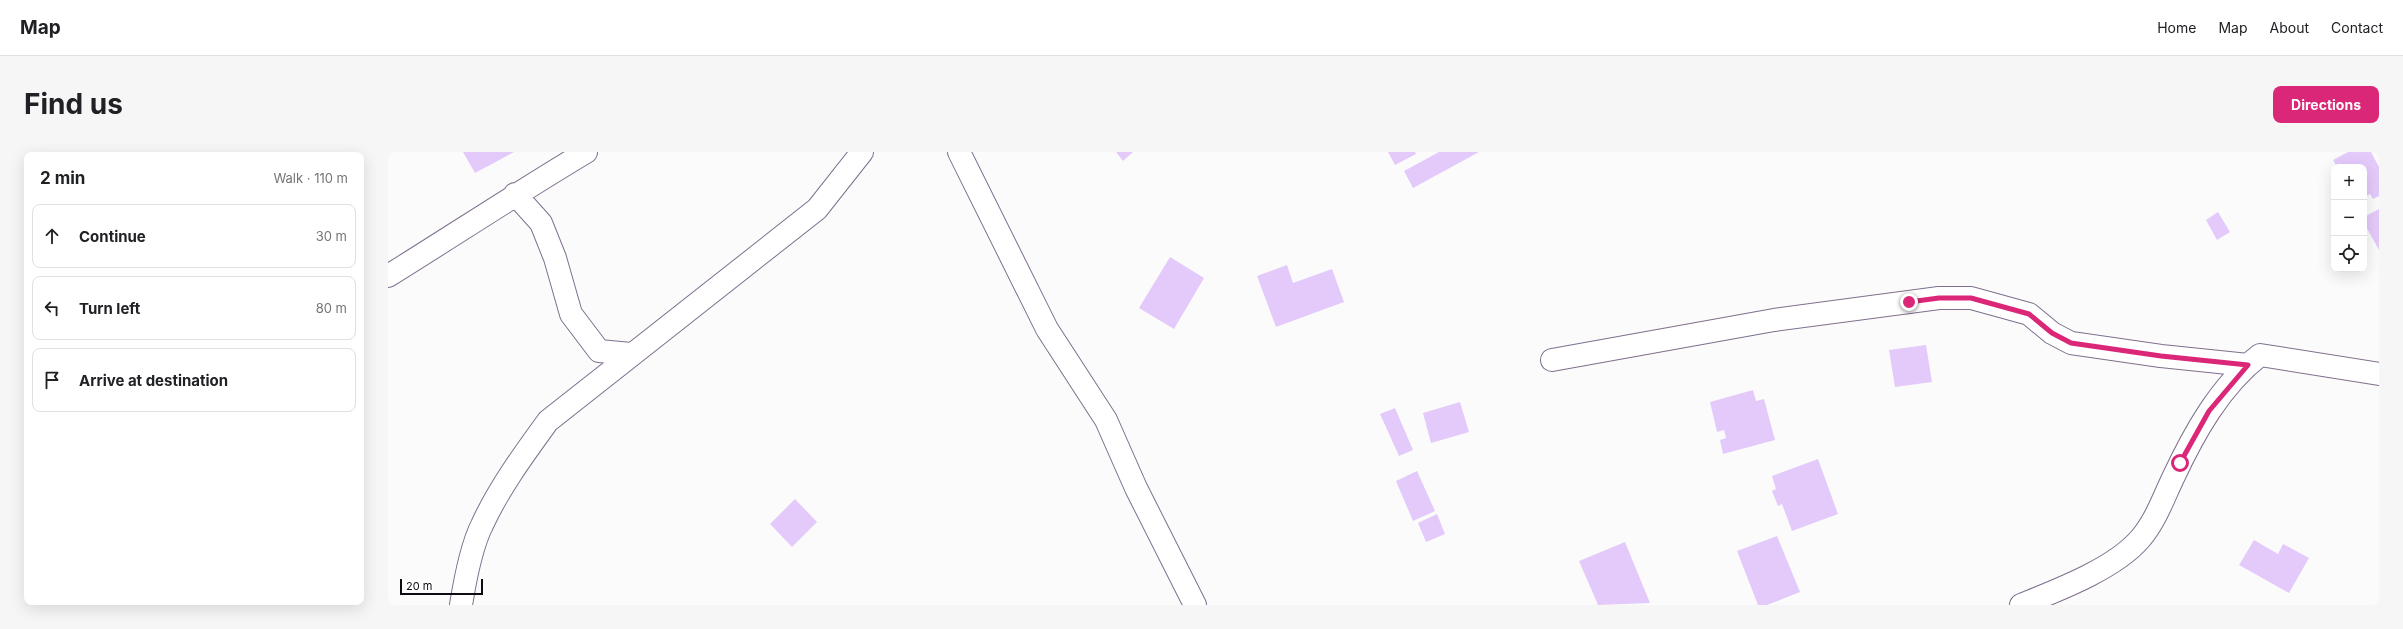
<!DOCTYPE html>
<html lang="en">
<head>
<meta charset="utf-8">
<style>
  :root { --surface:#fff; --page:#f6f6f6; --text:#202124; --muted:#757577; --line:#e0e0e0; --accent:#db2777 }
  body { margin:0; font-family:Inter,sans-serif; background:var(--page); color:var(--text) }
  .controls { position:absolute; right:12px; top:12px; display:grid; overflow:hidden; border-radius:8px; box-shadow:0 4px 16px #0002 }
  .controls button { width:36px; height:36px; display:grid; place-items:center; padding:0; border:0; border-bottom:1px solid var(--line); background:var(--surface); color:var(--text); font:20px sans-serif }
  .scale { position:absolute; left:12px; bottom:10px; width:83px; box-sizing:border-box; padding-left:4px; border:2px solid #100a14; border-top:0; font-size:11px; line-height:14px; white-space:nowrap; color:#100a14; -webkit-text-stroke:3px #fff; paint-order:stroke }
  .stop { position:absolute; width:12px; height:12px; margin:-9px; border:3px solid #db2777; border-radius:50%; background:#fff }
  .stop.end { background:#db2777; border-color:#fff; box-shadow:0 1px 4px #0008 }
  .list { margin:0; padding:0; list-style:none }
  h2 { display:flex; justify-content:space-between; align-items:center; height:52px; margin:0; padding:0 16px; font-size:17px }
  h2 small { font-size:13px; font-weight:400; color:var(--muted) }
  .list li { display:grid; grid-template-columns:26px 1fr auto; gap:12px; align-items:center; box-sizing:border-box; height:64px; margin:0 8px 8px; padding:0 8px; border:1px solid var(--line); border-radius:8px }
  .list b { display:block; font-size:15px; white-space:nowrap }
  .list em { font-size:13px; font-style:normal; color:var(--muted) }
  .icon { flex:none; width:22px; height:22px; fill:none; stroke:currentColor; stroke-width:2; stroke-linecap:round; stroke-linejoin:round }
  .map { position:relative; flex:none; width:1991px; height:453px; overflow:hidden; border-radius:8px }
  header { display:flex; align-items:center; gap:24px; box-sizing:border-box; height:56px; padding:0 20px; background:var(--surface); border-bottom:1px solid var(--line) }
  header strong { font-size:19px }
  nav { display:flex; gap:22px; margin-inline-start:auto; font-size:14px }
  .intro { display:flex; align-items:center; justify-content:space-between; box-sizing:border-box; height:96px; padding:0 24px }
  h1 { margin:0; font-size:28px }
  .button { padding:10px 18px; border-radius:8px; background:var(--accent); color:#fff; font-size:14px; font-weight:700 }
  main { display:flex; gap:24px; padding:0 24px }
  aside { flex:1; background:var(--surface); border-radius:8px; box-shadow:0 4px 16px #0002 }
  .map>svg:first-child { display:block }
</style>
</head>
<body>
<header>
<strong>Map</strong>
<nav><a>Home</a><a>Map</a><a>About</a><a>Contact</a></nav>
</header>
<div class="intro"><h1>Find us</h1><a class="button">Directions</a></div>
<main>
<aside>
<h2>2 min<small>Walk · 110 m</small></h2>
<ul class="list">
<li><svg class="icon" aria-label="ahead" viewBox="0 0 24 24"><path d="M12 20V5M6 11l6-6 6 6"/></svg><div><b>Continue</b></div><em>30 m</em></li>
<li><svg class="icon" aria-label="left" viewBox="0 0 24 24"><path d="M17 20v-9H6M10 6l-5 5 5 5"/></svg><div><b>Turn left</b></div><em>80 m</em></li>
<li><svg class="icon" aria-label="arrive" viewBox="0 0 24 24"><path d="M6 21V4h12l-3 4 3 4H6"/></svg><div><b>Arrive at destination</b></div></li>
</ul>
</aside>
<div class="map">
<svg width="1991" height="453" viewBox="0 0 1991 453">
  <rect width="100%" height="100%" fill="#fbfbfb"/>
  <!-- building -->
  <path fill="#e4cafb" d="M75,0H126L87,21Z
    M728,0H745L735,9Z
    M1000,0H1027L1028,2L1007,13Z
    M1051,0H1091L1025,36L1016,19Z
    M1960,0H1983L1991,15V44L1985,47L1982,42L1976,45V15H1949L1945,8Z
    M1991,57V98L1976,71V65Z
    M1830,60L1842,80L1829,88L1818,68Z
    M782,105L816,126L786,177L751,156Z
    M899,113L905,131L944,117L956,150L888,175L869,124Z
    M1538,193L1544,230L1507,235L1501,198Z
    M1365,238L1368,249L1376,247L1387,288L1335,302L1332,288L1338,286L1336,278L1329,280L1322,250Z
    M1072,250L1081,280L1043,291L1035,261Z
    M1007,256L1025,298L1011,304L992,262Z
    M1430,307L1450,362L1404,379L1394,352L1390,354L1384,339L1388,337L1384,324Z
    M1029,319L1047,359L1025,369L1008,329Z
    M407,347L429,370L404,395L382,372Z
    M1049,362L1057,382L1038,390L1030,371Z
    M1389,384L1412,440L1379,453H1370L1349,399Z
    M1866,388L1890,402L1895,392L1921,406L1901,441L1851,413Z
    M1237,390L1262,451L1210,453L1191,409Z"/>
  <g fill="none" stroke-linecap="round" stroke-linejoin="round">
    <!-- minor casing -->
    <g stroke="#7f6f8d" stroke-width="24">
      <path id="minor" d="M571,0L659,177L718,268L748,336L807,453
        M127,42L153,71L167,106L183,162L211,199L243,202
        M0,124C66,83 131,40 198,0
        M1164,208L1386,168L1551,146H1583L1641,162L1664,181L1683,191L1773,204L1860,213
        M73,453C77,428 83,395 94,373C111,336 136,302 160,269L429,57L474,0
        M1633,453C1670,438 1726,417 1752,387C1767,370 1775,347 1785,326C1806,281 1832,234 1872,203L1991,222"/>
    </g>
    <!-- minor -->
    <use href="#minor" stroke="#fff" stroke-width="22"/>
  </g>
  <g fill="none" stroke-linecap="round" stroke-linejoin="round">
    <!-- route -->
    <path stroke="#db2777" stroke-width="5" d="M1521,150L1551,146H1583L1641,162L1664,181L1683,191L1773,204L1860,213L1821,259L1792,311"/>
  </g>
</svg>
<div class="controls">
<button>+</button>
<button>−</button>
<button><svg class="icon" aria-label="locate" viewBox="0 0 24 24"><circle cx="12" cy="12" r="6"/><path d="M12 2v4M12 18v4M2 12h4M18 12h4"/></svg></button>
</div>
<div class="scale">20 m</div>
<div class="stop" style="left:1792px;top:311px"></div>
<div class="stop end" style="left:1521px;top:150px"></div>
</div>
</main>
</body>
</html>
